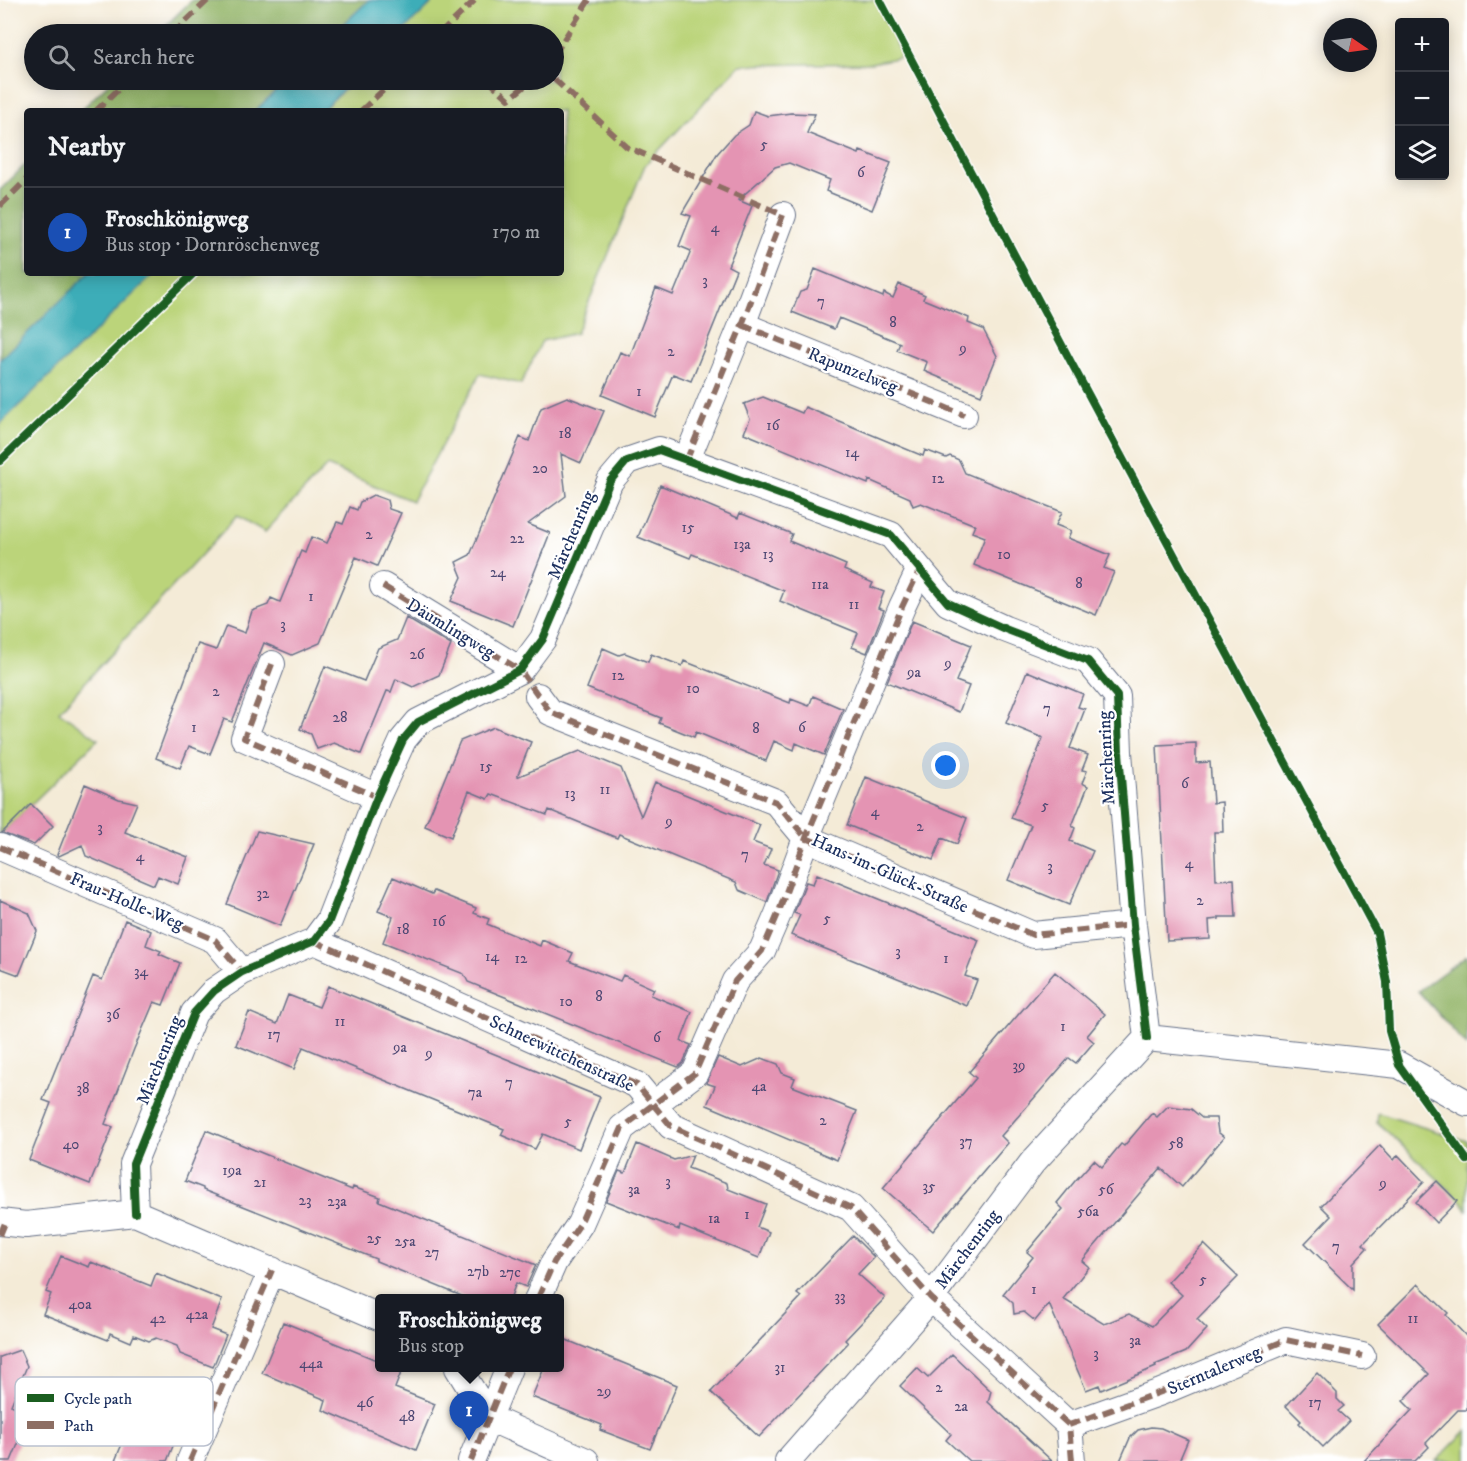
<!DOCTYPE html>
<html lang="en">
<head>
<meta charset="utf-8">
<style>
  :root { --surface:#171b24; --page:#242831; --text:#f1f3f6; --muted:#9ea1a6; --line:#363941; --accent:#db2777 }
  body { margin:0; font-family:"IM FELL DW Pica",serif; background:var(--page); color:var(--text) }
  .controls { position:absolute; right:18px; top:18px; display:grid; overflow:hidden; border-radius:6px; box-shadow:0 3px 15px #0003 }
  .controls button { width:54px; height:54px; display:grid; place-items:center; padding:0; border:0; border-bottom:2px solid var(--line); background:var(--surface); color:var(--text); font:30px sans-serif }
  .compass { position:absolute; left:1323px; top:18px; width:54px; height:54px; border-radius:50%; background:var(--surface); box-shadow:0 3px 15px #0003; rotate:103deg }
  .you { position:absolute; left:946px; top:766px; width:21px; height:21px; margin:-15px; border:4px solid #fff; border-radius:50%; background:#1a73e8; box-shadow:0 0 0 9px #1a73e833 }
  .badge { display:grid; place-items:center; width:39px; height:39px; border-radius:50%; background:var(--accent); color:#fff; font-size:20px; font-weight:700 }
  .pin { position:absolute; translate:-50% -50px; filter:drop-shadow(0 2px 3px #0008) }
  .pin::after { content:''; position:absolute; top:32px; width:21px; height:18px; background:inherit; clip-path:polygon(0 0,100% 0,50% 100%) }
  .popup { position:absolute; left:375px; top:1294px; width:189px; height:78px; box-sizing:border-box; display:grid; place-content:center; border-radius:6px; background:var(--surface); filter:drop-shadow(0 2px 4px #0005); font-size:20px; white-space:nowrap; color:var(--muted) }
  .popup b { font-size:22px; color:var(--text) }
  .popup::after { content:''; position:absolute; left:50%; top:100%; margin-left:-12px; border:12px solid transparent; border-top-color:var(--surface) }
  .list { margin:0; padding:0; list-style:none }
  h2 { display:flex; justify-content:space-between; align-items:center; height:78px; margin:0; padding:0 24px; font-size:26px }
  h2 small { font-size:20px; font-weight:400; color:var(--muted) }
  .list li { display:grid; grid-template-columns:39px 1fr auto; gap:18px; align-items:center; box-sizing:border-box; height:90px; padding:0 24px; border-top:2px solid var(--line) }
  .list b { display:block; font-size:22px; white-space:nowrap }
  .list p { margin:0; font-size:20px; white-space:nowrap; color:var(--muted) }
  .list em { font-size:20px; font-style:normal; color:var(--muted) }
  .icon { flex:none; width:33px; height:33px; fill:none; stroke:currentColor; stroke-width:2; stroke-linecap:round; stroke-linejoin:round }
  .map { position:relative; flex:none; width:1467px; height:1461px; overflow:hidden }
  .search { position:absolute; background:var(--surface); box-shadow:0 3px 15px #0003; left:24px; top:24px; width:540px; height:66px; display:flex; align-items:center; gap:15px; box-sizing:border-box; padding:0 21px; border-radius:33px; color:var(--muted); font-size:22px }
  .panel { position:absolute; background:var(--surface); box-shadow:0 3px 15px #0003; left:24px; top:108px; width:540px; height:168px; border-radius:6px }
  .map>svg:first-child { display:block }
</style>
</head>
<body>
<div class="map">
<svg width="1467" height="1461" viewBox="0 0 1467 1461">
  <rect width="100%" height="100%" fill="#fff"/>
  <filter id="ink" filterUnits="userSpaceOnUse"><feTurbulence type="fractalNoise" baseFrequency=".0167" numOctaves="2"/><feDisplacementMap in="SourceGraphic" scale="12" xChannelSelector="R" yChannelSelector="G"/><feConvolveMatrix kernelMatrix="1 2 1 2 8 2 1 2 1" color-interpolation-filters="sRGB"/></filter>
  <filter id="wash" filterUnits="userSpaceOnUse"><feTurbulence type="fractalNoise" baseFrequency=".008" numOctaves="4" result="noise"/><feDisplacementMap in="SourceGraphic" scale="24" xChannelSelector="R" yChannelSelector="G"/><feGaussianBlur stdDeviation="1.35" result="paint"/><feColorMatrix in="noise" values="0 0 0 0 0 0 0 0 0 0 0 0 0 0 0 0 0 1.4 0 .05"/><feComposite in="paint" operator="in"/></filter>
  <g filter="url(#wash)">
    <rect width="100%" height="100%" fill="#f4ebd7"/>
    <!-- green -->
    <path fill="#bbd47a" stroke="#6b826c" stroke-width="1.5" d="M435,0H876L902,57L871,63L740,65L645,165L576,333L542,341L521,384L480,374L412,501L327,466L265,532L237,516L59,711L98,739L0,835V424L155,273H561V111H321L354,80H554V34H400Z
      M1378,1113L1467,1141V1212L1463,1203L1377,1122Z
      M1467,1430V1461H1436Z"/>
    <!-- forest -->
    <path fill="#94b66a" stroke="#587264" stroke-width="1.5" d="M192,0H369L333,34H157Z
      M112,80H287L255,111H80Z
      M27,163V273H89L0,360V190Z
      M1467,955V1046L1418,991Z"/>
    <!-- water -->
    <path fill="#3dadb8" stroke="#2c6e8b" stroke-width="1.5" d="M369,0H435L400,34H333Z
      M287,80H354L321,111H255Z
      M89,273H155L0,424V360Z"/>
    <g id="blocks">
      <!-- building -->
      <path fill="#e494b3" d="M754,111L768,116L791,113L815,114L807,133L859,154L860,151L891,163L872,210L826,191L830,180L789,163L775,167L738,200L752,206L728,266L736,270L691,381L673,374L655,417L602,395L620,352L630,356L656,288L673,295L691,251L679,246L691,216L682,213L717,154L734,135L749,125Z
        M815,269L883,297L884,293L893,298L899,284L925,295L923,299L969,318L968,323L983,329L997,356L981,395L924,371L927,362L897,350L900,343L839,318L834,329L792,312L800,292L807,290Z
        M567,397L604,411L581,463L561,454L566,496L528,524L550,533L513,626L451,601L462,577L456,562L470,555L520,437L529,441L541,408Z
        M763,397L802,413L805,407L923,456L925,450L946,458L950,456L959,460L965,473L1062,512L1056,525L1071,531L1068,538L1110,555L1104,568L1114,572L1096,615L974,565L985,537L972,532L975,525L921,503L913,506L910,498L869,480L868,484L744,433L750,419L744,404Z
        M660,485L738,518L740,513L792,534L789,541L846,565L844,570L873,583L871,587L884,592L878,608L884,610L867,653L852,647L858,633L780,601L784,591L692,554L690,558L638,537Z
        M373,495L387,500L389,509L401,513L377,566L356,557L320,643L292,655L264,643L232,722L224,719L210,754L189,746L180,768L156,758L198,644L216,650L226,626L245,633L252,611L268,605L271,598L280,602L301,551L305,553L311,537L327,543L337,522L343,524L350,507L357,510L360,502Z
        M406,618L451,645L439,675L413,687L396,679L391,692L387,691L361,754L334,743L317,749L311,734L300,729L325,666L364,681L378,648L397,640Z
        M912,621L971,645L956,681L969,686L959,712L887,682Z
        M603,648L619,655L625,653L648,662L651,654L682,666L684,661L790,703L791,699L809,706L813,696L843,709L824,755L796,743L794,750L774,741L766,761L696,732L694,737L659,723L661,718L587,688Z
        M1027,671L1083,694L1078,707L1085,709L1070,748L1088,755L1082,770L1087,771L1082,783L1088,786L1072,826L1075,828L1070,841L1093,851L1069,905L1008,880L1031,825L1011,818L1043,738L1006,723Z
        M494,727L531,742L517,777L580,751L621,768L641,816L655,782L760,825L753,842L771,849L764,865L778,870L767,902L739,890L736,882L619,834L617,838L549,810L547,815L491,794L488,799L469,791L451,837L425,826L460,741Z
        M1196,743V763L1210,762L1213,803L1222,802L1223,832H1214L1216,880L1234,879L1236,917H1219V919L1209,920L1210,939L1167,941L1157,745Z
        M866,777L967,818L957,844L942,838L933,860L847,825Z
        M85,784L119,799L137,803L125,832L188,857L178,884L158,876L154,885L86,856L82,845L59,856L57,855Z
        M31,804L53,826L34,845L2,833Z
        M257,831L314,844L280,926L227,904Z
        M817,874L979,940L965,976L977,980L967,1006L791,935L800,915L794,913L806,882L813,884Z
        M393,877L432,894L434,891L476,908L474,913L489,919L487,924L540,946L542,940L573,953L569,961L620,981L623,975L654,989L651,995L692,1012L681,1041L691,1045L683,1063L678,1067L468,982L464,974L383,942L393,917L378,911Z
        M0,900L29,913L37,931L19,975L0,968Z
        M125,920L151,931L146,945L161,951L159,954L180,963L163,1005L154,1002L134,1049L105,1124L113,1127L90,1184L29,1160L51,1103L43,1100L93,976L102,980Z
        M1055,972L1105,1014L1087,1036L1094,1042L1076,1063L1069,1058L1001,1136L1008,1143L933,1231L883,1188L976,1078L969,1072Z
        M328,986L600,1097L579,1149L543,1134L535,1149L501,1135L504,1129L303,1047L294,1069L236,1045L249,1012L277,1024L288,995L319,1007Z
        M718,1057L742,1067L762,1058L778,1064L782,1073L795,1078L792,1086L857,1111L837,1160L707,1105L715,1086L706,1083Z
        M1168,1106L1191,1109L1202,1118H1216L1218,1132L1224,1137L1182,1187L1161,1168L1082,1261L1089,1267L1063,1299L1104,1324L1129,1314L1152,1326L1182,1295L1168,1282L1204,1244L1238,1277L1197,1319L1207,1329L1186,1352L1155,1365L1156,1367L1101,1390L1099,1385L1086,1390L1049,1304L1035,1321L1024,1312L1014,1314L1013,1303L1003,1294L1033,1257L1027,1252L1063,1209L1057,1203L1075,1181L1094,1160L1102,1167L1121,1144L1124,1146L1152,1113L1157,1117Z
        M206,1130L352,1190L353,1187L380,1197L379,1201L536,1265L526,1287L516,1283L510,1299H469L376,1261V1259L203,1190V1188L185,1181Z
        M637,1144L674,1160L693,1155L688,1168L727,1183L728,1189L766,1204L757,1227L769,1232L759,1258L680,1226L679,1230L606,1201L619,1171L625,1173Z
        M1380,1145L1394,1160L1398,1155L1424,1182L1363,1244L1367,1248L1353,1263V1290L1305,1243L1331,1216L1321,1206Z
        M1437,1181L1457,1201L1436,1223L1416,1202Z
        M853,1236L874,1257L858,1274L885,1298L845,1340L848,1343L759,1437L711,1392L801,1297L797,1294Z
        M61,1256L89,1267L91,1262L151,1286L156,1273L222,1300L211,1329L226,1335L213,1367L180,1354L177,1346L156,1338L149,1341L134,1335L131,1342L110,1333L108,1340L43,1314L51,1294L46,1292Z
        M1418,1284L1448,1313L1446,1315L1467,1337V1410H1458L1426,1443L1429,1447L1415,1461H1364L1412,1410L1403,1401L1429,1374L1378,1324Z
        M283,1322L379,1361V1368H395L402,1370L395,1388L435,1404L416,1450L323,1410L326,1400L262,1373Z
        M559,1337L677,1385L650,1449L600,1430L602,1425L532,1397L544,1368H559Z
        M20,1350L27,1366L11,1405L31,1413L11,1461H0V1357Z
        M952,1354L991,1391L988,1402L1052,1461H969L946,1440L951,1434L900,1386L917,1368L928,1378Z
        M1317,1373L1337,1393V1399L1344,1406L1338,1411L1349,1421L1323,1447L1299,1423L1301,1421L1286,1406Z
        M137,1408L181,1426L167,1461H115Z
        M1151,1427L1161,1428L1188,1440L1179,1461H1120L1130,1438L1138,1430Z"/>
    </g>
  </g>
  <g filter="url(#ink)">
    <use href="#blocks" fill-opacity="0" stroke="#677188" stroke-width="1.5"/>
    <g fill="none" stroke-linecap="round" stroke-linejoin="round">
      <!-- minor casing -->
      <g stroke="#677188" stroke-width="28">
        <path id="minor" d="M742,325L964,415
          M687,459L742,325L783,215
          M383,586L520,670
          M272,664L244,738L377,797
          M538,696L550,712L776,802L806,838L1033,935L1133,925
          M0,847L215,940L242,972
          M314,941L637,1085L671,1126L851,1208L931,1298L1069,1425
          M135,1213L133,1164L194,1013L214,991L242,972L314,941L329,921L377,797L403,740L418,722L520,670L543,639L610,481L627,461L659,450L891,535L948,603L1005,629L1088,661L1117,696L1119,752L1133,925L1147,1038
          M0,1222L26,1225L135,1213L379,1317
          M538,1298L554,1262L580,1224L622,1128L695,1073L735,981L762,951L778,914L806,838L902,607L919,571
          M458,1368L489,1418L586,1461
          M190,1461L272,1270
          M471,1461L509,1368
          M788,1461L931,1298L1032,1163L1147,1038L1399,1065L1467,1103
          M1072,1461L1069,1425L1161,1392L1286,1340L1362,1356"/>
      </g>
      <!-- minor -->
      <use href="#minor" stroke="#fff" stroke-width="26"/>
      <!-- quiet -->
      <path stroke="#8d6e63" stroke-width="6" stroke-dasharray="12 6" stroke-linecap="butt" d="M173,34L208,0
        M440,34L475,0
        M554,55L589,0
        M554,79L627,147L783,215L742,325L687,459
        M488,80L509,99L532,80
        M96,111L128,80
        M361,111L394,80
        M0,206L27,179
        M742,325L964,415
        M383,586L520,670L550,712L776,802L806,838L1033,935L1133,925
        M272,664L244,738L377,797
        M0,847L215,940L242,972
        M314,941L637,1085L671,1126L851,1208L931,1298L1069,1425
        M0,1235L5,1223
        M538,1298L554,1262L580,1224L622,1128L695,1073L735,981L762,951L778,914L806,838L902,607L919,571
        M190,1461L272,1270
        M471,1461L509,1368
        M1072,1461L1069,1425L1161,1392L1286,1340L1362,1356"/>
      <!-- cycleway casing -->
      <g stroke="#fff" stroke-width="11">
        <path id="cycleway" d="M880,0L1072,364L1377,933L1387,982L1389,1031L1399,1065L1467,1160
          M0,461L194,273
          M135,1213L133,1164L194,1013L214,991L242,972L314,941L329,921L377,797L403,740L418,722L520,670L543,639L610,481L627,461L659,450L891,535L948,603L1005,629L1088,661L1117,696L1119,752L1133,925L1147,1038"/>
      </g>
      <!-- cycleway -->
      <use href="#cycleway" stroke="#1b5e20" stroke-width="8"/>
    </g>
  </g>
  <g text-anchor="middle" stroke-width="4.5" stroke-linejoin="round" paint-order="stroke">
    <!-- number labels -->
    <g font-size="15" fill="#4d4873">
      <text x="764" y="149">5</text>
      <text x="861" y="177">6</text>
      <text x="715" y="232">4</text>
      <text x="705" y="285">3</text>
      <text x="821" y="306">7</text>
      <text x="893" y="327">8</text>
      <text x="963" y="353">9</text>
      <text x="671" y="356">2</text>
      <text x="639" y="396">1</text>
      <text x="773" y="430">16</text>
      <text x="565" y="438">18</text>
      <text x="852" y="457">14</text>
      <text x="540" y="473">20</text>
      <text x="938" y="483">12</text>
      <text x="688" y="532">15</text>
      <text x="369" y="539">2</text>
      <text x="517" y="543">22</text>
      <text x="742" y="549">13a</text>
      <text x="768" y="559">13</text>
      <text x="1004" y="559">10</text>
      <text x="498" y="577">24</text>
      <text x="1079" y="588">8</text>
      <text x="820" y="589">11a</text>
      <text x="311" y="601">1</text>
      <text x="854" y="609">11</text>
      <text x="283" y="629">3</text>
      <text x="417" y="659">26</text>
      <text x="948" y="668">9</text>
      <text x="914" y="677">9a</text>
      <text x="618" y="680">12</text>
      <text x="693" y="693">10</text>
      <text x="216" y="696">2</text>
      <text x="1047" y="713">7</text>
      <text x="340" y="722">28</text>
      <text x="194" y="732">1</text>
      <text x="802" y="732">6</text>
      <text x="756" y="733">8</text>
      <text x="486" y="771">15</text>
      <text x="1185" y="788">6</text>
      <text x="605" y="794">11</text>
      <text x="570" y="798">13</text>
      <text x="1045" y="810">5</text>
      <text x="875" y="816">4</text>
      <text x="669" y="826">9</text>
      <text x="920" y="831">2</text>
      <text x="100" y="832">3</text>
      <text x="745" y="859">7</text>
      <text x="140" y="861">4</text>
      <text x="1189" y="868">4</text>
      <text x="1050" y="871">3</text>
      <text x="263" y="898">32</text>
      <text x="1200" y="905">2</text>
      <text x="827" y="923">5</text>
      <text x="439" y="926">16</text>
      <text x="403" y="934">18</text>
      <text x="898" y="956">3</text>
      <text x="492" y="961">14</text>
      <text x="521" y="963">12</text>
      <text x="946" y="963">1</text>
      <text x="141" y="976">34</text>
      <text x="599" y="1001">8</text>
      <text x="566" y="1006">10</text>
      <text x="113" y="1019">36</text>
      <text x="340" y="1026">11</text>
      <text x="1063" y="1031">1</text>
      <text x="274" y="1039">17</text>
      <text x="657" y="1042">6</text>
      <text x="400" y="1052">9a</text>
      <text x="429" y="1058">9</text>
      <text x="1019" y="1070">39</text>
      <text x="509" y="1087">7</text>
      <text x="759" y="1091">4a</text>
      <text x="83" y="1093">38</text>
      <text x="475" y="1097">7a</text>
      <text x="823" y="1125">2</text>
      <text x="568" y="1126">5</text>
      <text x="966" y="1146">37</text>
      <text x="1176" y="1148">58</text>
      <text x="71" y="1149">40</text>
      <text x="232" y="1175">19a</text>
      <text x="668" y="1186">3</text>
      <text x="260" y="1187">21</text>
      <text x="1383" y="1188">9</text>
      <text x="929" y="1191">35</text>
      <text x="634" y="1194">3a</text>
      <text x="1106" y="1194">56</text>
      <text x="305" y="1205">23</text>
      <text x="337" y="1206">23a</text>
      <text x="1088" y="1216">56a</text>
      <text x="747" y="1219">1</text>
      <text x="714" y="1223">1a</text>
      <text x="374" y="1243">25</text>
      <text x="405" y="1246">25a</text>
      <text x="1336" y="1251">7</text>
      <text x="432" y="1257">27</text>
      <text x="478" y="1276">27b</text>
      <text x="510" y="1277">27c</text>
      <text x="1203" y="1284">5</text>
      <text x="1034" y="1294">1</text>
      <text x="840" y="1301">33</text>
      <text x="80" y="1309">40a</text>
      <text x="197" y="1319">42a</text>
      <text x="158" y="1323">42</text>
      <text x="1413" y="1323">11</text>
      <text x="1135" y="1345">3a</text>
      <text x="1096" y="1358">3</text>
      <text x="311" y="1368">44a</text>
      <text x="780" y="1372">31</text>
      <text x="939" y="1392">2</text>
      <text x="604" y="1396">29</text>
      <text x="365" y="1407">46</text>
      <text x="1315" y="1407">17</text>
      <text x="961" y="1411">2a</text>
      <text x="407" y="1421">48</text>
    </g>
    <!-- street labels -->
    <g font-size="18" fill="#1b2f5e" stroke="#fff">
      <text transform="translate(853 370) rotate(22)" y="6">Rapunzelweg</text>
      <text transform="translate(571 535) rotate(-67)" y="6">Märchenring</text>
      <text transform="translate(451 628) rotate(31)" y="6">Däumlingweg</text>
      <text transform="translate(1106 758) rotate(-93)" y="6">Märchenring</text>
      <text transform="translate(890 873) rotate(24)" y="6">Hans-im-Glück-Straße</text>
      <text transform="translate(127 901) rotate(23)" y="6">Frau-Holle-Weg</text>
      <text transform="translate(562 1053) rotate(25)" y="6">Schneewittchenstraße</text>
      <text transform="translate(159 1060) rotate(-68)" y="6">Märchenring</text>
      <text transform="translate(967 1249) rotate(-53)" y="6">Märchenring</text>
      <text transform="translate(1214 1370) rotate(-23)" y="6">Sterntalerweg</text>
    </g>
  </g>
  <!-- legend -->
  <rect x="15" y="1377" width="198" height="69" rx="9" fill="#fff" stroke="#bbc1cf" stroke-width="1.5"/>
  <rect x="27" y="1394" width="27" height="8" fill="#1b5e20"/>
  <rect x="27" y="1421" width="27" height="8" fill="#8d6e63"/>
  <g font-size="16" fill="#1b2f5e">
    <text x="64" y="1404">Cycle path</text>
    <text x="64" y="1431">Path</text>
  </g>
</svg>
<div class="controls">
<button>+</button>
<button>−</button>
<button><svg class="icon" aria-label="layers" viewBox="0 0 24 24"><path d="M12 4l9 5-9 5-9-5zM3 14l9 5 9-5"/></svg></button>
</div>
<svg class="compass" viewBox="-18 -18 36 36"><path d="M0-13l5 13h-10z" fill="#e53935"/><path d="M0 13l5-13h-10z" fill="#9ea1a6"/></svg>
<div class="you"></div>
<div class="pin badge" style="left:469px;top:1441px;background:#1a4fb4">1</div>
<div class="popup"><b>Froschkönigweg</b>Bus stop</div>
<div class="search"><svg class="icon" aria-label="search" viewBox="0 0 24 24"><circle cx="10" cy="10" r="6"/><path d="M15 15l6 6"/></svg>Search here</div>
<section class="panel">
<h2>Nearby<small></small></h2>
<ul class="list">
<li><span class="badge" style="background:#1a4fb4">1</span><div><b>Froschkönigweg</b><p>Bus stop · Dornröschenweg</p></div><em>170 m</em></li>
</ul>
</section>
</div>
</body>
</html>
